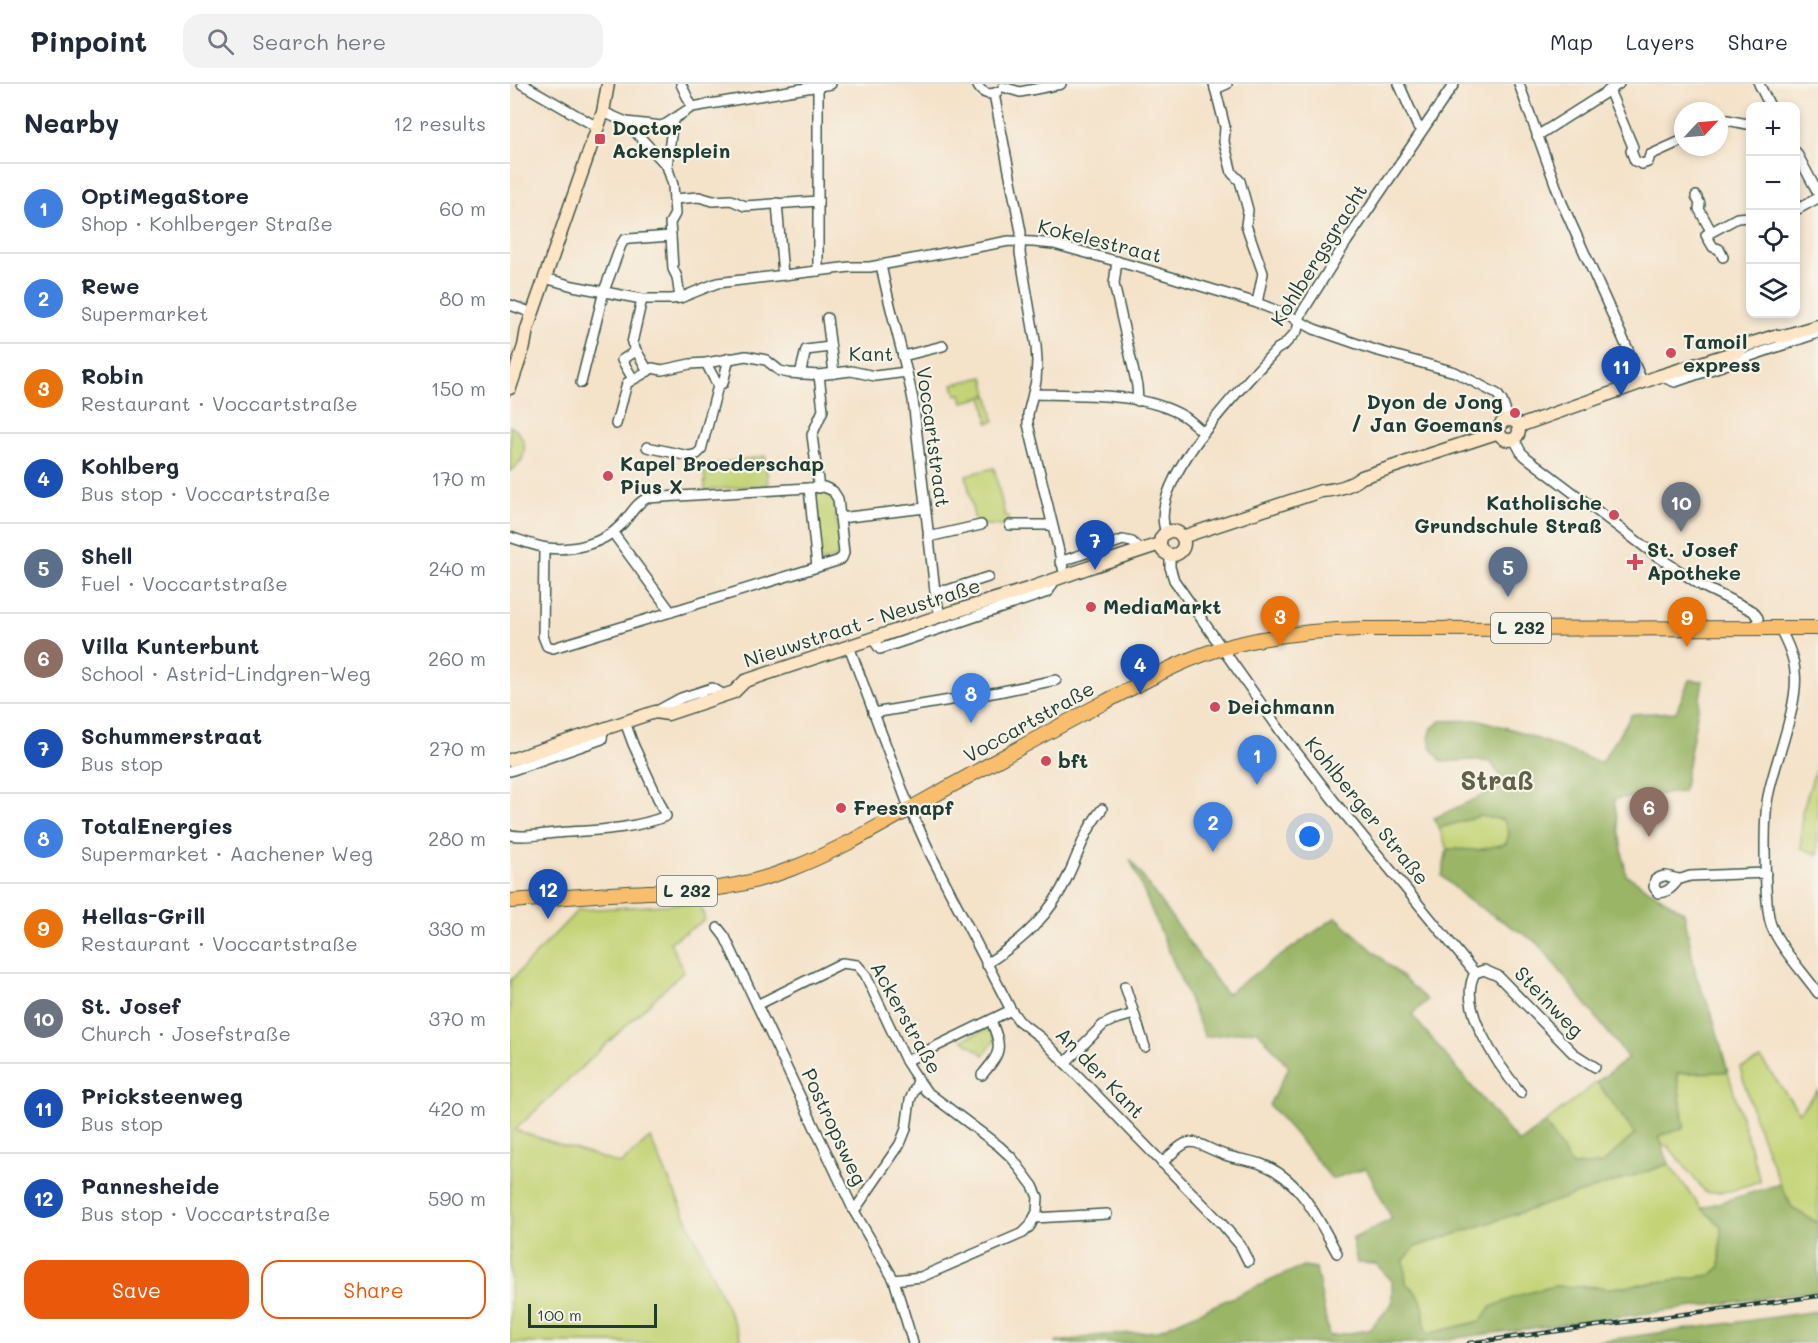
<!DOCTYPE html>
<html lang="en">
<head>
<meta charset="utf-8">
<style>
  :root { --surface:#fff; --page:#f2f2f3; --text:#1f2937; --muted:#747a83; --line:#e0e1e3; --accent:#ea580c }
  body { margin:0; font-family:Mali,sans-serif; background:var(--page); color:var(--text) }
  .controls { position:absolute; right:18px; top:18px; display:grid; overflow:hidden; border-radius:12px; box-shadow:0 3px 9px #0003 }
  .controls button { width:54px; height:54px; display:grid; place-items:center; padding:0; border:0; border-bottom:2px solid var(--line); background:var(--surface); color:var(--text); font:30px sans-serif }
  .compass { position:absolute; left:1164px; top:18px; width:54px; height:54px; border-radius:50%; background:var(--surface); box-shadow:0 3px 9px #0003; rotate:64deg }
  .scale { position:absolute; left:18px; bottom:15px; width:129px; box-sizing:border-box; padding-left:6px; border:3px solid #1f3d34; border-top:0; font-size:16px; line-height:21px; white-space:nowrap; color:#1f3d34; -webkit-text-stroke:4px #f7f3e8; paint-order:stroke }
  .you { position:absolute; left:800px; top:753px; width:21px; height:21px; margin:-15px; border:4px solid #fff; border-radius:50%; background:#1a73e8; box-shadow:0 0 0 9px #1a73e833 }
  .badge { display:grid; place-items:center; width:39px; height:39px; border-radius:50%; background:var(--accent); color:#fff; font-size:20px; font-weight:700 }
  .pin { position:absolute; translate:-50% -50px; filter:drop-shadow(0 2px 3px #0008) }
  .pin::after { content:''; position:absolute; top:32px; width:21px; height:18px; background:inherit; clip-path:polygon(0 0,100% 0,50% 100%) }
  .list { margin:0; padding:0; list-style:none }
  h2 { display:flex; justify-content:space-between; align-items:center; height:78px; margin:0; padding:0 24px; font-size:26px }
  h2 small { font-size:20px; font-weight:400; color:var(--muted) }
  .list li { display:grid; grid-template-columns:39px 1fr auto; gap:18px; align-items:center; box-sizing:border-box; height:90px; padding:0 24px; border-top:2px solid var(--line) }
  .list b { display:block; font-size:22px; white-space:nowrap }
  .list p { margin:0; font-size:20px; white-space:nowrap; color:var(--muted) }
  .list em { font-size:20px; font-style:normal; color:var(--muted) }
  .actions { display:flex; gap:12px; padding:18px 24px }
  .actions a { flex:1; padding:14px 0; border:2px solid var(--accent); border-radius:18px; text-align:center; font-size:21px; color:var(--accent) }
  .actions .main { background:var(--accent); color:#fff }
  .icon { flex:none; width:33px; height:33px; fill:none; stroke:currentColor; stroke-width:2; stroke-linecap:round; stroke-linejoin:round }
  .map { position:relative; flex:none; width:1308px; height:1259px; overflow:hidden }
  header { display:flex; align-items:center; gap:36px; box-sizing:border-box; height:84px; padding:0 30px; background:var(--surface); border-bottom:2px solid var(--line) }
  header strong { font-size:28px }
  nav { display:flex; gap:33px; margin-inline-start:auto; font-size:21px }
  .search { width:420px; height:54px; background:var(--page); display:flex; align-items:center; gap:15px; box-sizing:border-box; padding:0 21px; border-radius:18px; color:var(--muted); font-size:22px }
  main { display:flex }
  aside { flex:1; background:var(--surface) }
  .map>svg:first-child { display:block }
  .green { fill:#c3d375; stroke:#718854; stroke-width:1.5 }
  .forest { fill:#9ab566; stroke:#5c794d; stroke-width:1.5 }
  .lines { fill:none; stroke-linecap:round; stroke-linejoin:round }
  .street-casing { stroke:#3f564a; stroke-width:12 }
  .secondary-casing { stroke:#3f564a; stroke-width:15 }
  .primary-casing { stroke:#3f564a; stroke-width:16 }
  .street { stroke:#fff; stroke-width:9 }
  .secondary { stroke:#fde5c5; stroke-width:12 }
  .primary { stroke:#f9be6d; stroke-width:14 }
  .rail-casing { stroke:#1f3d34; stroke-width:4.5 }
  .rail { stroke:#f7f3e8; stroke-width:2; stroke-dasharray:7; stroke-linecap:butt }
  .poi-dot { fill:#d1495b; stroke:#f7f3e8; stroke-width:2 }
  .labels { text-anchor:middle; stroke-width:4.5; stroke-linejoin:round; paint-order:stroke }
  .shield { fill:#f7f3e8; stroke:#60746a; stroke-width:1.5 }
  .shield-label { font-size:18px; font-weight:bold; fill:#1f3d34 }
  .poi-label { font-size:20px; font-weight:bold; fill:#1f3d34; stroke:#f7f3e8; text-anchor:start }
  .street-label { font-size:20px; fill:#1f3d34; stroke:#f7f3e8 }
  .district-label { font-size:26px; font-weight:bold; fill:#5f6148; stroke:#f7f3e8 }
</style>
</head>
<body>
<header>
<strong>Pinpoint</strong>
<div class="search"><svg class="icon" aria-label="search" viewBox="0 0 24 24"><circle cx="10" cy="10" r="6"/><path d="M15 15l6 6"/></svg>Search here</div>
<nav><a>Map</a><a>Layers</a><a>Share</a></nav>
</header>
<main>
<aside>
<h2>Nearby<small>12 results</small></h2>
<ul class="list">
<li><span class="badge" style="background:#3f7fe0">1</span><div><b>OptiMegaStore</b><p>Shop · Kohlberger Straße</p></div><em>60 m</em></li>
<li><span class="badge" style="background:#3f7fe0">2</span><div><b>Rewe</b><p>Supermarket</p></div><em>80 m</em></li>
<li><span class="badge" style="background:#e8710a">3</span><div><b>Robin</b><p>Restaurant · Voccartstraße</p></div><em>150 m</em></li>
<li><span class="badge" style="background:#1a4fb4">4</span><div><b>Kohlberg</b><p>Bus stop · Voccartstraße</p></div><em>170 m</em></li>
<li><span class="badge" style="background:#5c6f8a">5</span><div><b>Shell</b><p>Fuel · Voccartstraße</p></div><em>240 m</em></li>
<li><span class="badge" style="background:#8d6e63">6</span><div><b>Villa Kunterbunt</b><p>School · Astrid-Lindgren-Weg</p></div><em>260 m</em></li>
<li><span class="badge" style="background:#1a4fb4">7</span><div><b>Schummerstraat</b><p>Bus stop</p></div><em>270 m</em></li>
<li><span class="badge" style="background:#3f7fe0">8</span><div><b>TotalEnergies</b><p>Supermarket · Aachener Weg</p></div><em>280 m</em></li>
<li><span class="badge" style="background:#e8710a">9</span><div><b>Hellas-Grill</b><p>Restaurant · Voccartstraße</p></div><em>330 m</em></li>
<li><span class="badge" style="background:#6b7280">10</span><div><b>St. Josef</b><p>Church · Josefstraße</p></div><em>370 m</em></li>
<li><span class="badge" style="background:#1a4fb4">11</span><div><b>Pricksteenweg</b><p>Bus stop</p></div><em>420 m</em></li>
<li><span class="badge" style="background:#1a4fb4">12</span><div><b>Pannesheide</b><p>Bus stop · Voccartstraße</p></div><em>590 m</em></li>
</ul>
<div class="actions"><a class="main">Save</a><a>Share</a></div>
</aside>
<div class="map">
<svg width="1308" height="1259" viewBox="0 0 1308 1259">
  <rect width="100%" height="100%" fill="#f7f3e8"/>
  <filter id="ink" filterUnits="userSpaceOnUse"><feTurbulence type="fractalNoise" baseFrequency=".0167" numOctaves="2"/><feDisplacementMap in="SourceGraphic" scale="12" xChannelSelector="R" yChannelSelector="G"/><feConvolveMatrix kernelMatrix="1 2 1 2 8 2 1 2 1" color-interpolation-filters="sRGB"/></filter>
  <filter id="wash" filterUnits="userSpaceOnUse"><feTurbulence type="fractalNoise" baseFrequency=".008" numOctaves="4" result="noise"/><feDisplacementMap in="SourceGraphic" scale="24" xChannelSelector="R" yChannelSelector="G"/><feGaussianBlur stdDeviation="1.35" result="paint"/><feColorMatrix in="noise" values="0 0 0 0 0 0 0 0 0 0 0 0 0 0 0 0 0 1.4 0 .05"/><feComposite in="paint" operator="in"/></filter>
  <g filter="url(#wash)">
    <rect width="100%" height="100%" fill="#f4e2c9"/>
    <!-- green -->
    <g class="green">
      <path d="M474,293L478,310L475,311V312H479L484,337L478,339L473,313L453,318L451,310L446,311L443,300Z"/>
      <path d="M0,342C19,353 19,376 0,387Z"/>
      <path d="M255,372L258,401L195,406L194,382Z"/>
      <path d="M484,384L495,432H498V442L472,441L471,436L465,438L456,391Z"/>
      <path d="M314,407L324,412L330,466L328,473L309,479L301,408Z"/>
      <path d="M1308,678V771L1291,764L1292,728Z"/>
      <path d="M970,732L995,736L999,750L996,760L968,766L937,765L929,744Z"/>
      <path d="M190,819L195,836L160,858L174,887L5,1046L110,1080L140,1054L233,1259H0V897L68,826Z"/>
      <path d="M478,945L481,946L485,956L474,971L453,956L456,954Z"/>
      <path d="M1251,975L1289,1028L1308,1006V1139L1283,1125L1270,1100L1246,1038L1230,984Z"/>
      <path d="M1218,988L1250,1097L1220,1107L1196,1109L1158,1062L1152,1061L1149,1052L1174,1043L1167,989Z"/>
      <path d="M1087,998L1125,1050L1092,1080L1062,1082L1035,1039Z"/>
      <path d="M1159,1080L1191,1124L1211,1142L1210,1183L1202,1191L1101,1204L1073,1202L981,1223L971,1237L917,1250C912,1240 916,1229 912,1219C910,1211 902,1204 896,1199L894,1176L905,1163Z"/>
    </g>
    <!-- forest -->
    <g class="forest">
      <path d="M1179,596L1193,597L1173,708L1104,715L1116,791L1174,828L1186,892L1202,930L1218,988L1167,989L1174,1044L1149,1052L1159,1080L905,1163L894,1176L896,1199C902,1204 910,1211 912,1219C916,1229 912,1240 917,1250L971,1237L981,1223L1010,1211L1044,1202L1101,1204L1202,1191L1210,1183L1211,1142L1191,1124L1270,1100L1283,1125L1308,1139V1207L908,1259H545L584,1252L647,1247L793,1182L806,1184L819,1252L859,1246L882,1220V1197L866,1180L847,1179L842,1155L882,1135L856,1084L822,1095L785,1050L759,1021L779,983L747,946L695,953L620,775L716,910L826,833L917,916L902,931L1009,1059L1035,1039L1062,1082L1092,1080L1125,1050L1087,998L1118,974L1028,859L958,816L932,792L937,765L968,766L996,760L999,750L994,736L970,732L929,744L924,734L995,701L981,678L963,676L932,678L922,665L919,654L922,644L931,637L970,636L1004,646L1091,679L1122,630L1166,628Z"/>
      <path d="M1308,1227V1259H1075Z"/>
    </g>
  </g>
  <g filter="url(#ink)">
    <g class="lines">
      <!-- street casing -->
      <g class="street-casing">
        <g id="street">
          <path d="M12,0L87,43"/>
          <path d="M171,0L182,23"/>
          <path d="M467,0C471,9 478,12 487,8"/>
          <path d="M704,0L715,43L714,58L722,89L730,97L738,126L736,141L753,189L747,219"/>
          <path d="M889,0L907,41L912,45"/>
          <path d="M1009,0L1052,119L1133,299"/>
          <path d="M1249,0L1260,22"/>
          <path d="M493,3L510,8L551,0"/>
          <path d="M705,5L717,0"/>
          <path d="M1099,6L1123,63L1121,67L1125,77L1132,80L1138,78L1140,71L1173,56"/>
          <path d="M484,10L511,148L510,169L526,262L527,277L526,297L518,330V340L555,492"/>
          <path d="M93,28L116,38L151,42L156,40L182,23L321,0"/>
          <path d="M1209,36L1212,35L1237,40L1240,38"/>
          <path d="M116,38L157,82L163,101L165,130L160,139L161,152L163,185L167,193L170,214"/>
          <path d="M1027,52L1109,0"/>
          <path d="M1286,68L1308,109"/>
          <path d="M157,82L163,36"/>
          <path d="M1186,112L1190,120L1189,125L1201,147"/>
          <path d="M164,115L189,113L203,117L221,116L235,122L308,117"/>
          <path d="M267,119L273,191"/>
          <path d="M1286,126L1308,114"/>
          <path d="M1213,173L1209,165L1203,163L1196,151L1227,134L1240,133"/>
          <path d="M607,177L604,200L627,302L628,317"/>
          <path d="M371,181C380,227 394,271 403,316L425,507L430,532"/>
          <path d="M308,187V2"/>
          <path d="M35,194L63,202L132,215H161L170,214L207,199L340,183H360L499,157L523,158L544,160L638,186L747,219L778,231L804,245L865,266L945,288L987,310L992,317L999,336"/>
          <path d="M0,221L23,229"/>
          <path d="M317,234L324,289"/>
          <path d="M393,272L433,262"/>
          <path d="M138,287L142,284L152,286L180,280L196,279L236,272L256,276L270,287L279,289L309,291L341,287L365,292L397,288"/>
          <path d="M290,290L296,266L320,263"/>
          <path d="M1150,292L1165,298L1305,250L1308,247"/>
          <path d="M123,295L112,276L126,267"/>
          <path d="M71,299L94,207L111,161L114,156L119,155L161,152"/>
          <path d="M208,302L213,299L219,274"/>
          <path d="M523,310C569,311 635,308 675,333C681,337 687,343 693,348"/>
          <path d="M106,340L117,299L138,287L122,259L132,215"/>
          <path d="M1004,355L1011,368L1016,373L1144,470L1192,502L1243,527L1248,534V544"/>
          <path d="M137,363L179,372L187,370L191,366L208,302L196,279"/>
          <path d="M299,404L307,483"/>
          <path d="M309,404L302,351L313,326L309,291"/>
          <path d="M330,434L415,424"/>
          <path d="M500,441H541"/>
          <path d="M656,448C635,399 736,299 767,265L774,261L787,247L791,230L837,157L944,0"/>
          <path d="M103,449L161,528"/>
          <path d="M0,453C12,457 24,462 37,464C63,467 93,460 111,441C120,432 126,419 137,414L314,403L323,407L328,415L334,469L332,474L327,477L43,564L37,562L33,552L34,464"/>
          <path d="M418,453L471,441"/>
          <path d="M660,470V483L664,496L774,652L828,722L965,889"/>
          <path d="M550,478L613,456L622,458L632,467"/>
          <path d="M425,507L438,506L478,493"/>
          <path d="M1270,545C1277,558 1284,573 1285,588C1289,620 1266,675 1259,708C1253,730 1254,820 1261,841C1270,864 1293,888 1308,909"/>
          <path d="M362,554L370,565L538,508L545,496"/>
          <path d="M339,562L397,718L421,771L501,926L509,937L530,953L712,1140L730,1161L738,1177"/>
          <path d="M145,628L171,614L202,604L214,611"/>
          <path d="M363,629L488,608L546,596"/>
          <path d="M0,687L92,655L93,645"/>
          <path d="M0,751C15,754 31,750 46,749C83,746 122,746 156,732L123,660L115,638"/>
          <path d="M1169,795C1163,802 1158,809 1148,809L1144,803L1145,796C1157,788 1158,794 1169,795C1173,795 1176,793 1180,792L1256,789"/>
          <path d="M208,844L215,853L344,1127L384,1196L403,1259"/>
          <path d="M476,880C512,857 541,831 558,792C569,769 575,746 592,725"/>
          <path d="M965,889L974,886L988,892L1063,969L1085,983"/>
          <path d="M965,889C946,923 989,982 1011,1009"/>
          <path d="M615,902L635,963"/>
          <path d="M247,921L332,879L347,881L355,890L396,977L403,988L416,1007L489,1062L502,1074L523,1102L528,1113L527,1128L520,1142L513,1149L411,1193L384,1196"/>
          <path d="M396,977L501,926"/>
          <path d="M555,979L593,941L603,936L624,930"/>
          <path d="M472,991C492,967 492,965 481,936"/>
          <path d="M652,1079C684,1048 678,1057 715,1071C727,1075 739,1076 751,1080C790,1094 808,1135 827,1169"/>
          <path d="M344,1127L390,1060L396,1045L400,1016L408,997"/>
          <path d="M524,1134L597,1130"/>
        </g>
      </g>
      <!-- secondary casing -->
      <g class="secondary-casing">
        <g id="secondary">
          <path d="M0,304L14,262L17,245L93,28L98,0"/>
          <circle cx="999" cy="346" r="10"/>
          <path d="M1009,342L1150,292L1229,267L1234,262L1265,252H1274L1308,242"/>
          <circle cx="662" cy="459" r="12"/>
          <path d="M672,453L811,407C826,406 841,402 852,393L989,348"/>
          <path d="M0,676L145,628L158,630L224,608L235,597L430,532L518,505L583,482L650,460"/>
        </g>
      </g>
      <!-- primary casing -->
      <g class="primary-casing">
        <path id="primary" d="M0,817C46,814 92,810 138,808C164,807 190,807 215,803C261,796 303,777 344,756C427,710 509,663 593,619C632,599 670,576 713,564C759,551 805,546 853,545L1308,544"/>
      </g>
      <!-- street -->
      <use href="#street" class="street"/>
      <!-- secondary -->
      <use href="#secondary" class="secondary"/>
      <!-- primary -->
      <use href="#primary" class="primary"/>
      <!-- rail casing -->
      <g class="rail-casing">
        <path id="rail" d="M959,1259L1308,1212"/>
      </g>
      <!-- rail -->
      <use href="#rail" class="rail"/>
    </g>
  </g>
  <!-- markers -->
  <g class="poi-dot">
    <rect x="84" y="49" width="12" height="12" rx="3"/>
    <circle cx="1161" cy="269" r="6"/>
    <circle cx="1005" cy="329" r="6"/>
    <circle cx="98" cy="392" r="6"/>
    <circle cx="1104" cy="431" r="6"/>
    <path d="M1122 469h6v6h6v6h-6v6h-6v-6h-6v-6h6z"/>
    <circle cx="581" cy="523" r="6"/>
    <circle cx="705" cy="623" r="6"/>
    <circle cx="536" cy="677" r="6"/>
    <circle cx="331" cy="724" r="6"/>
  </g>
  <g class="labels">
    <!-- shield labels -->
    <g class="shield">
      <rect x="981" y="529" width="60" height="30" rx="4.5"/>
      <rect x="147" y="792" width="60" height="30" rx="4.5"/>
    </g>
    <g class="shield-label">
      <text x="1011" y="550">L 232</text>
      <text x="177" y="813">L 232</text>
    </g>
    <!-- poi labels -->
    <g class="poi-label">
      <text x="102" y="51">Doctor<tspan x="102" dy="23">Ackensplein</tspan></text>
      <text x="1173" y="265">Tamoil<tspan x="1173" dy="23">express</tspan></text>
      <text x="993" y="325" text-anchor="end">Dyon de Jong<tspan x="993" dy="23">/ Jan Goemans</tspan></text>
      <text x="110" y="387">Kapel Broederschap<tspan x="110" dy="23">Pius X</tspan></text>
      <text x="1092" y="426" text-anchor="end">Katholische<tspan x="1092" dy="23">Grundschule Straß</tspan></text>
      <text x="1137" y="473">St. Josef<tspan x="1137" dy="23">Apotheke</tspan></text>
      <text x="593" y="530">MediaMarkt</text>
      <text x="717" y="630">Deichmann</text>
      <text x="548" y="684">bft</text>
      <text x="343" y="731">Fressnapf</text>
    </g>
    <!-- street labels -->
    <g class="street-label">
      <text transform="translate(590 157) rotate(14)" y="7">Kokelestraat</text>
      <text transform="translate(809 171) rotate(-58)" y="7">Kohlbergsgracht</text>
      <text x="361" y="277">Kant</text>
      <text transform="translate(423 353) rotate(82)" y="7">Voccartstraat</text>
      <text transform="translate(352 539) rotate(-18)" y="7">Nieuwstraat - Neustraße</text>
      <text transform="translate(519 638) rotate(-29)" y="7">Voccartstraße</text>
      <text transform="translate(857 727) rotate(51)" y="7">Kohlberger Straße</text>
      <text transform="translate(1039 918) rotate(46)" y="7">Steinweg</text>
      <text transform="translate(396 934) rotate(61)" y="7">Ackerstraße</text>
      <text transform="translate(590 989) rotate(46)" y="7">An der Kant</text>
      <text transform="translate(324 1043) rotate(65)" y="7">Postropsweg</text>
    </g>
    <!-- district labels -->
    <g class="district-label">
      <text x="987" y="706">Straß</text>
    </g>
  </g>
</svg>
<div class="controls">
<button>+</button>
<button>−</button>
<button><svg class="icon" aria-label="locate" viewBox="0 0 24 24"><circle cx="12" cy="12" r="6"/><path d="M12 2v4M12 18v4M2 12h4M18 12h4"/></svg></button>
<button><svg class="icon" aria-label="layers" viewBox="0 0 24 24"><path d="M12 4l9 5-9 5-9-5zM3 14l9 5 9-5"/></svg></button>
</div>
<svg class="compass" viewBox="-18 -18 36 36"><path d="M0-13l5 13h-10z" fill="#e53935"/><path d="M0 13l5-13h-10z" fill="#747a83"/></svg>
<div class="scale">100 m</div>
<div class="you"></div>
<div class="pin badge" style="left:747px;top:701px;background:#3f7fe0">1</div>
<div class="pin badge" style="left:703px;top:768px;background:#3f7fe0">2</div>
<div class="pin badge" style="left:770px;top:562px;background:#e8710a">3</div>
<div class="pin badge" style="left:630px;top:610px;background:#1a4fb4">4</div>
<div class="pin badge" style="left:998px;top:513px;background:#5c6f8a">5</div>
<div class="pin badge" style="left:1139px;top:753px;background:#8d6e63">6</div>
<div class="pin badge" style="left:585px;top:486px;background:#1a4fb4">7</div>
<div class="pin badge" style="left:461px;top:639px;background:#3f7fe0">8</div>
<div class="pin badge" style="left:1177px;top:563px;background:#e8710a">9</div>
<div class="pin badge" style="left:1171px;top:448px;background:#6b7280">10</div>
<div class="pin badge" style="left:1111px;top:312px;background:#1a4fb4">11</div>
<div class="pin badge" style="left:38px;top:835px;background:#1a4fb4">12</div>
</div>
</main>
</body>
</html>
